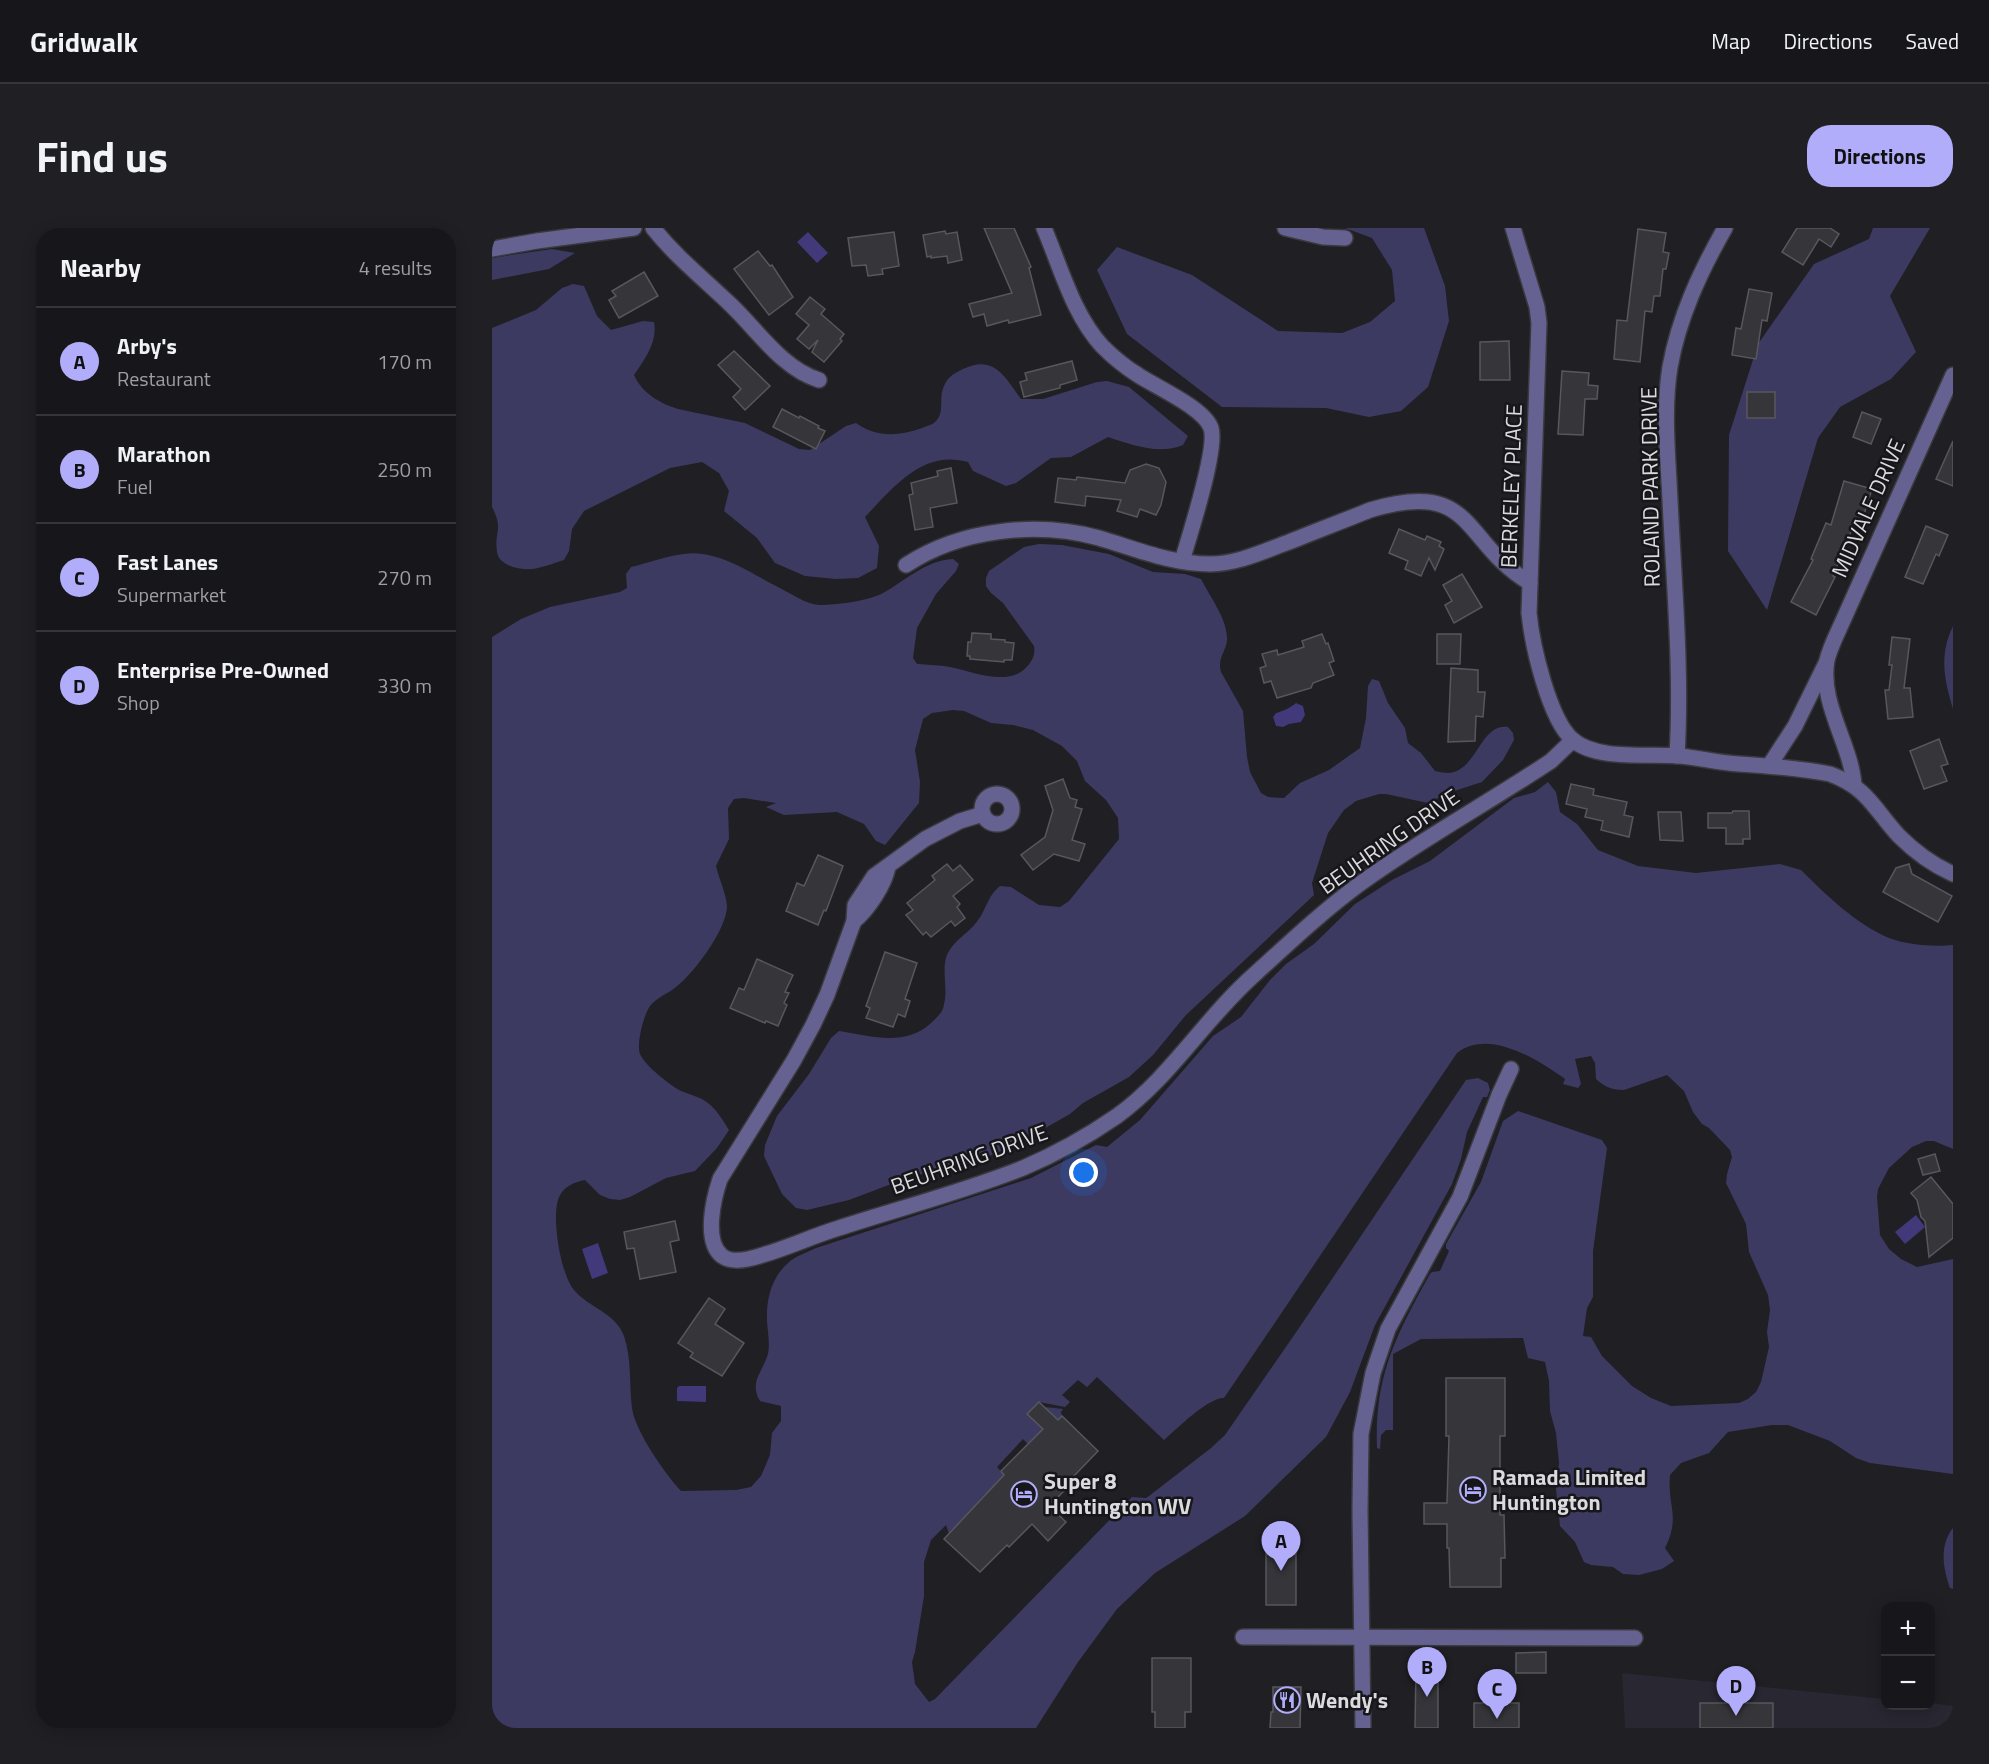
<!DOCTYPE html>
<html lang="en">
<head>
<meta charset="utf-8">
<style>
  :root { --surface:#17171b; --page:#202024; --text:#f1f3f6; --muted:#9e9fa3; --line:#36363a; --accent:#b1adfa }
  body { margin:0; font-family:"Titillium Web",sans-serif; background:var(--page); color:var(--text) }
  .controls { position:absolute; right:18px; bottom:18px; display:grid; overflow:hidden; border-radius:12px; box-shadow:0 3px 15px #0003 }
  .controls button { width:54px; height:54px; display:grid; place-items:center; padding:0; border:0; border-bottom:2px solid var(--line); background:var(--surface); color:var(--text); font:30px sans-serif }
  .you { position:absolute; left:592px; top:945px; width:21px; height:21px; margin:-15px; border:4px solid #fff; border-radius:50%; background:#1a73e8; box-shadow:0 0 0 9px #1a73e833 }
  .badge { display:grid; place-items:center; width:39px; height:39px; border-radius:50%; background:var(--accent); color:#111; font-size:20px; font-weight:700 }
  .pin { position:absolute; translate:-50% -50px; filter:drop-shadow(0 2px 3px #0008) }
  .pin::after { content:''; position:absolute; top:32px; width:21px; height:18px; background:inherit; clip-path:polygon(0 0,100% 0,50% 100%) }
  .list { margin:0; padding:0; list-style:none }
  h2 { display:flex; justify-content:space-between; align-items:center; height:78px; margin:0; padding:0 24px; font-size:26px }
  h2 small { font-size:20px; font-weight:400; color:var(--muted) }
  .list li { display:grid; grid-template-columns:39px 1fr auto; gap:18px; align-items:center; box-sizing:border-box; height:108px; padding:0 24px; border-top:2px solid var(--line) }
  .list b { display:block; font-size:22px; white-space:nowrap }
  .list p { margin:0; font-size:20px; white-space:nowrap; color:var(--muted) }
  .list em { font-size:20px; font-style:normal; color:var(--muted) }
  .map { position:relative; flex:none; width:1461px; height:1500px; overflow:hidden; border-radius:24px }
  header { display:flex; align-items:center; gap:36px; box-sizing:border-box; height:84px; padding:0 30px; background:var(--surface); border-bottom:2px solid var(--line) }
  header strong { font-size:28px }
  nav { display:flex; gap:33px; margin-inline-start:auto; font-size:21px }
  .intro { display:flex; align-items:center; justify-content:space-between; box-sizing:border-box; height:144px; padding:0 36px }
  h1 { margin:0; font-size:42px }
  .button { padding:15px 27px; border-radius:24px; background:var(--accent); color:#111; font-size:21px; font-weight:700 }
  main { display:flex; gap:36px; padding:0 36px }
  aside { flex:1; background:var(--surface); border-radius:24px; box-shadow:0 3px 15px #0003 }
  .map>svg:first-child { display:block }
  .built { fill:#282732 }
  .green { fill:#3d3a62 }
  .water { fill:#41397a }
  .building { fill:#35353a; stroke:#57575d; stroke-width:1.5 }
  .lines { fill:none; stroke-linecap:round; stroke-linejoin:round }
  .minor-casing { stroke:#39393e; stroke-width:18 }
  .minor { stroke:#656292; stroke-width:15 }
  .labels { text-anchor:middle; stroke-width:5; stroke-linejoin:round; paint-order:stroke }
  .street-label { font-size:22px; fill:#dbdbde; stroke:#16161b }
  .poi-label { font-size:22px; font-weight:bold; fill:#dbdbde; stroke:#16161b; text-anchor:start }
</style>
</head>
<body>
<header>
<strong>Gridwalk</strong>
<nav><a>Map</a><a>Directions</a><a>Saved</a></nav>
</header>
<div class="intro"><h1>Find us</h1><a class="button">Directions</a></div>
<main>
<aside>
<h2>Nearby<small>4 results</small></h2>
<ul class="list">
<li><span class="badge">A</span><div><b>Arby's</b><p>Restaurant</p></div><em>170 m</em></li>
<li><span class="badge">B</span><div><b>Marathon</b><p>Fuel</p></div><em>250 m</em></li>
<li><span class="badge">C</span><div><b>Fast Lanes</b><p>Supermarket</p></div><em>270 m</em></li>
<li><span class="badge">D</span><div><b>Enterprise Pre-Owned</b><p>Shop</p></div><em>330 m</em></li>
</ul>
</aside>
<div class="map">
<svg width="1461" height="1500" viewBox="0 0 1461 1500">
  <rect width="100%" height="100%" fill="#1f1f24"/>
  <!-- built -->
  <path class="built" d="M1130,1445L1393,1471L1394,1478H1438L1439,1475L1461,1478V1500H1133Z"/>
  <!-- green -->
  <g class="green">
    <path d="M853,0H932L953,58L957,93L936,159L909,183L877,189L834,180L730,179L635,106L605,42L625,19L700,47L786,103L850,105L878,94L903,73L900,42L880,10Z"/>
    <path d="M1381,0H1438L1398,68L1424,124L1399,151L1348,179L1326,210L1275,382L1236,323L1237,207L1266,116L1322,36L1377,11Z"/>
    <path d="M60,21L83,25L57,41L0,52V30Z"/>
    <path d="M81,56L92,58L105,88L119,102L151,93L162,94C166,113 153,131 142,147C150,165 167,175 186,181L253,195L307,221L318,222L354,198L364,195C384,210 408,208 430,200C434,198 440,197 443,194C452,186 448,174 450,164C453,151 460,146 471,141C502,126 513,149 529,171H551L605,154L615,153L637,159L696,208L691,217C667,227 640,217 616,209L579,229L559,230L524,255L514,258L481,243L476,234C430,221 401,260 373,289L387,318L385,340L366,350L344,351L313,348L283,335L265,310L232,283L237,263L227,245L210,234L178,240L92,283L80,301L77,323L72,332C62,335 50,340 40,341C28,342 7,338 5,324C2,303 12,302 0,279V100L44,82L70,60Z"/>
    <path d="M547,316L570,317L617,326L661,344L693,346L709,351C718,369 736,392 735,412C734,424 725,430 729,444L751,483L755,529L758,544L769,565L776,569L792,570L808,555L837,542L868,520L874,490L876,458L880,451L887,453L896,475L913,500L916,515L929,525L943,543C947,544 953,545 957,545C986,542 988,495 1016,499L1021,505L1022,512L1011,532L990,554L956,565L936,575L894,566H887L864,573L852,582L836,605L820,655L822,667L694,787L661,827L637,849L591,875L578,886L523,917L495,929L415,950L357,972L315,982L304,980L290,966L272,928L273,917L285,888L317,846L339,810L347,803C379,808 413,819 439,795C445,789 451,785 452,776C456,761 450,745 454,730C459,714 473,708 483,696C494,684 495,668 508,658L519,659L547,677L568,679L577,673L627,611L626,590L614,572L593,553L585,533L570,518L541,502L521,497L499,495L472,483L461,482L440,485L431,491L423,522L428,554L427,575L393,617L384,613L372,596L345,584L292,587L274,579L284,575L252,570L242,571L236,580L237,611L224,638C227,651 234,665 235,678C235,701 202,745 184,759C177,765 164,770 158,778C152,786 144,816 148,826C153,838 178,857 189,863C196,866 204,868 210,871C223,878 230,891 237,902L225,920L203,943L174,950L138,969L128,972L118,971L108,967L93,952C83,954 72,958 67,969C59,988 68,1045 82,1062C97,1080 123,1084 132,1108C140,1132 137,1156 140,1180C143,1203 173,1246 189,1263L244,1262L259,1259L269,1248L278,1227L280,1205L289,1193V1178L268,1173C257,1154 270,1145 276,1126C278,1117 276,1104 275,1094C274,1072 279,1050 296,1035C303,1028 316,1024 324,1020L539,950L604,917L615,919L648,892L721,808L749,789L778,752L794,736L822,716L863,676L900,652L938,633L1022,570L1043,564L1056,554L1064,564L1068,584L1085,596L1106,622L1146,638L1204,645L1288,636L1309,642C1334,667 1364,696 1397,710C1415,717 1442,719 1461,717V921L1442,913H1434L1420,919L1397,940L1386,961L1385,969L1388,1007L1397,1021L1409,1031L1425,1039L1461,1031V1246L1378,1235L1364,1230L1338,1213L1296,1197H1280L1236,1204L1217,1225L1189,1235L1178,1247C1175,1278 1189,1288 1173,1320L1182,1333L1170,1341L1147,1347L1131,1346L1121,1339L1099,1337L1092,1334L1083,1314L1068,1298L1064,1261L1067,1235L1064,1205L1058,1183L1057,1153L1053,1134L1036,1130L1031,1110L929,1111L901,1126V1202H894L889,1207L888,1221L885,1220C882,1149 904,1107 938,1046L940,1044L948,1043L957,1023L954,1020V1016L989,954L1011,893L1026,883L1110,912L1115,920L1101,1023V1069L1095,1080L1091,1108L1099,1109L1110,1128L1140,1158L1159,1170L1179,1178L1247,1175L1256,1171L1264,1164L1269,1154L1277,1119L1275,1104L1278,1082L1276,1067L1257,1024L1254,996L1234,955L1235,946L1240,929L1238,922L1217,900L1210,896L1201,884L1192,863L1175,847L1132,862C1121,862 1112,859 1104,851L1103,835L1099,828L1083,831L1089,856L1086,860L1071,856L1073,851C1045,831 996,800 965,825L732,1170C715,1170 685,1201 672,1212L605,1149L595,1159L586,1152L570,1167L578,1174L573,1179L547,1174L535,1186L556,1183L553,1179L571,1181L569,1184L570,1188L543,1215L536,1216L531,1211L505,1239L512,1247L457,1306L454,1297L439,1312L432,1334V1368L423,1424L420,1434L423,1456L437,1474L443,1471L640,1269L654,1270L657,1268L719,1220L733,1207L807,1100L974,852L986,850L996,855L998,862L995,869H991L975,904L969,931L960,956L883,1097L858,1164L834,1209L753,1288L663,1345L625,1381L586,1434L544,1500H0V409L29,391L58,379L128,364L135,360L134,346L139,339C156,335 174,328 192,326C225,321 258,345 286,359C298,365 315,377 328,377C344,377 377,373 391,365C413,353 434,332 461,331L467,336L464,343L444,366L425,400L421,430L425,436C436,437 447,437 458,439C483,444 520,461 538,435C542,429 543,425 542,418L511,375L499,365L494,358V350L497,343L532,319Z"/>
    <path d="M1461,398V481C1452,451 1447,427 1461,398Z"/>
    <path d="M1461,1300V1361L1458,1360C1451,1341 1447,1317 1461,1300Z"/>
  </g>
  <!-- water -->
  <g class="water">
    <path d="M316,4L336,25L325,35L305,14Z"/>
    <path d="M804,475L811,478L813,487L809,494L797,496L791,499L784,498L781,489L784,485C789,484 800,479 804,475Z"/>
    <path d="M1424,987L1433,999L1413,1016L1403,1004Z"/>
    <path d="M106,1015L116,1045L100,1051L90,1021Z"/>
    <path d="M187,1158H214V1174L185,1173V1160Z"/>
  </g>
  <!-- building -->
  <g class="building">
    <path d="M492,0H522L539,39L537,40L549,87L517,95L516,92L495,98L492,86L481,89L477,76L520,65Z"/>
    <path d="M1305,0H1338L1347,6L1339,19L1327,11L1311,37L1290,24Z"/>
    <path d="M1146,1L1174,5L1171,24L1177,25L1174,41H1171L1168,68H1162L1160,84L1153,83L1148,134L1122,131L1125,92L1135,93Z"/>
    <path d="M453,3L454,6L465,4L470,32L456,35L455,28L439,30V28L435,29L431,7Z"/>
    <path d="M402,4L407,38L390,41L391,46L376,48L374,37L360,38L356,10Z"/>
    <path d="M266,23L278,38L280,37L301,69L277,87L242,41Z"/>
    <path d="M152,44L166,68L127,90L117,72L124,68L120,63Z"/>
    <path d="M1257,61L1280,65L1275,93L1270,92L1264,131L1240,127L1244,100L1249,101Z"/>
    <path d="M318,69L333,81L329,86L352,106L348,111L350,113L332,134L320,124L326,112L317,121L305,111L317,97L304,86Z"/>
    <path d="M1017,113L1018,152H988V114Z"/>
    <path d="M242,123L278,158L253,182L241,169L249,161L226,137Z"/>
    <path d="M580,133L585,152L568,157V160L532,169L528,154L535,152L533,145Z"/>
    <path d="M1070,143L1097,145L1096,157L1106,158L1105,171H1093L1091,207L1066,206Z"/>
    <rect x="1255" y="164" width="28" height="26"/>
    <path d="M290,181L307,190L308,188L327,198L326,200L333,203L324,221L281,199Z"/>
    <path d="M1370,184L1389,191L1379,216L1361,209Z"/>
    <path d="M1461,213V258L1444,251Z"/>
    <path d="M654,236L667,240L674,254L669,277L664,287L648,281L645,289L625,283L629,272L594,268L593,278L563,274L566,250L584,252L585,249L633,255L638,242Z"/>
    <path d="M459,240L465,275L438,280L441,299L423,302L417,267L421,266L419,255L446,248L445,243Z"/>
    <path d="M1352,253L1380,261L1369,296L1363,294L1341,348L1343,349L1324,387L1299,374L1321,332L1319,331L1334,295L1339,297Z"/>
    <path d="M1434,298L1456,307L1447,328L1444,326L1431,356L1413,349Z"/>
    <path d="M907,301L933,312L935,308L949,314L947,318L952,321L943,342L937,330L929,348L913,341L916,333L897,325Z"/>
    <path d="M970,346L990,379L962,395L953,377L960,373L951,357Z"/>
    <path d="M480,405L499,406V411L513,412V414L522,415L520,432H512V434L478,431V428H475L476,414H479Z"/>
    <path d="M830,406L834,416L836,415L842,433L837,435L842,447L821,455L819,460L785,470L779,453L772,455L768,440L774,438L770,426L785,422L786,427L812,419L810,413Z"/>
    <path d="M945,406H969L968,436H945Z"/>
    <path d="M1400,409L1418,411L1412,460H1418L1421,489L1396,491L1393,462H1397L1400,437H1397Z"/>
    <path d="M959,440L986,442V464H993L991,489L984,488L983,513L956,514Z"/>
    <path d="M1447,511L1456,536L1449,538L1455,553L1432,561L1418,523Z"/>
    <path d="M571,551L578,570L585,572L583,579L590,581L580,612L593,616L587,633L562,626L541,642L529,627L553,609L561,582L553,558Z"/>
    <path d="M1079,556L1102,561L1101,567L1135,574L1132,587L1141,589L1137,609L1109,602L1111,593L1093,589L1095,581L1074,576Z"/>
    <path d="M1241,583H1257L1258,611H1251V616H1234V600H1216V585H1240Z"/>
    <path d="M1166,584H1189L1191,613L1168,612Z"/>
    <path d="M326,627L351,638L334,683L332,682L326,697L294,683L305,655L312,658Z"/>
    <path d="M455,636L461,643L468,637L481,652L461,668L468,676L465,679L473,690L463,698L459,693L439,709L434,704L431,707L414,687L421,682L415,675L443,652L440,648Z"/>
    <path d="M1417,636L1420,646L1460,668L1446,694L1391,664L1404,640Z"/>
    <path d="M393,724L425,735L413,771L418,773L413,789L406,786L401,799L374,790L378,780L374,778Z"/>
    <path d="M265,731L301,747L293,764L297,765L292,775L295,777L286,798L274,793L273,795L238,780L247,760L252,762Z"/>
    <path d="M1443,926L1448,943L1431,947L1426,931Z"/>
    <path d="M1439,949L1461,976V1010L1437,1029L1433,993L1429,989L1425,972L1419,965Z"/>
    <path d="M183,993L187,1012L178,1014L184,1044L148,1051L142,1020L135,1021L132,1004Z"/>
    <path d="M217,1070L233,1081L223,1096L252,1115L230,1148L198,1129L201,1125L186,1115Z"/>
    <path d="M954,1150H1013V1208H1008V1287H1012L1013,1330H1009V1359H958L957,1320H955V1296H932V1275H955L957,1208H954Z"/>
    <path d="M547,1174L566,1192L570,1188L606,1223L579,1251L581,1254L557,1278L574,1294L556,1313L540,1296L517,1319L515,1317L488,1344L452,1311L512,1247L509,1243L551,1201L535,1186Z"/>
    <path d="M804,1308V1377H774V1309Z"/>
    <path d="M1054,1424V1445H1024V1425Z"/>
    <path d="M660,1430H699V1484H693V1500H663V1484H660Z"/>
    <path d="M924,1438H946V1500H923Z"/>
    <path d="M781,1459H809L808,1500H778L779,1484H781Z"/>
    <rect x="982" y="1475" width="45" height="25"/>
    <rect x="1208" y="1475" width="73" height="25"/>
  </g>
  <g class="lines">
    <!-- minor casing -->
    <g class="minor-casing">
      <g id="minor">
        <path d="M161,0C184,29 213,52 240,78C266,103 291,141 327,152"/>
        <path d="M552,0C569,40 581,86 610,118C621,129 633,139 646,147C664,159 712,180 719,200C726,220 697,309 690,333"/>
        <path d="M793,0L831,9L853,10"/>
        <path d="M1021,0L1045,79L1047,95L1037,385C1040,416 1057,492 1081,512C1105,533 1158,525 1188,528C1208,530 1227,535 1247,536C1278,538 1308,540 1338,546C1376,560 1382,581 1407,608C1423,624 1441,637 1461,646"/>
        <path d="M0,21L45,13L142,0"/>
        <path d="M414,337C469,301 544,293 607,310C644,321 679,336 718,336C745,336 772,323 797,314C824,303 851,293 878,282C984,250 969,314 1038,355"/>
        <path d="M1185,528C1190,443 1182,357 1178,272C1176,229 1171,182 1178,139C1187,89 1208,44 1233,0"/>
        <path d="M1277,538L1303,498L1334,435"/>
        <path d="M1362,558C1360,517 1327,476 1335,432C1338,420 1344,408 1349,397L1461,147"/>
        <circle cx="505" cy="581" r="15"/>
        <path d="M491,586L468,593L433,611L382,648L363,677L362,693L335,767L321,797L302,832L228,951C222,969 211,1013 230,1028C237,1033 247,1033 256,1031C287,1024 317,1009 347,1000C408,980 471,964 531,940C564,926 596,908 625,888C679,849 713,790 763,746C797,715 832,682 869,655C930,611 996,575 1059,533L1081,512"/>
        <path d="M362,693C376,682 393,656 396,639"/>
        <path d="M751,1409L1143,1410"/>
        <path d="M871,1500L868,1283L869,1206L881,1145L896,1101L968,969L1007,867L1019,841"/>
      </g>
    </g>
    <!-- minor -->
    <use href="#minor" class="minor"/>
  </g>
  <!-- icons -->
  <defs>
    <g id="hotel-ring" transform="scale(1.35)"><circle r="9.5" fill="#16161b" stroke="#b1adfa" stroke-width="1.5"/><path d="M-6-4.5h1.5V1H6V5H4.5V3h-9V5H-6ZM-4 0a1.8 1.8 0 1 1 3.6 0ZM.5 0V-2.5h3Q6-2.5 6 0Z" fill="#b1adfa"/></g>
    <g id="restaurant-ring" transform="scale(1.35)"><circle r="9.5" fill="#16161b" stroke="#b1adfa" stroke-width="1.5"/><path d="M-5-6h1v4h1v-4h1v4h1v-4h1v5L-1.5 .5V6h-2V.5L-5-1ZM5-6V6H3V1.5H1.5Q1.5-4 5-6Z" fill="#b1adfa"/></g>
  </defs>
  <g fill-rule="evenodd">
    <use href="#hotel-ring" x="981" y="1262"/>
    <use href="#hotel-ring" x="532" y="1266"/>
    <use href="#restaurant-ring" x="795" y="1472"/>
  </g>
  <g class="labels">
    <!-- street labels -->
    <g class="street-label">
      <text transform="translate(1019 258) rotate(-88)" y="8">BERKELEY PLACE</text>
      <text transform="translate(1158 259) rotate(-91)" y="8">ROLAND PARK DRIVE</text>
      <text transform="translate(1376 280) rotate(-66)" y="8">MIDVALE DRIVE</text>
      <text transform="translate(897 613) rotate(-35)" y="8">BEUHRING DRIVE</text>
      <text transform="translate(477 931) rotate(-20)" y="8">BEUHRING DRIVE</text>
    </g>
    <!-- poi labels -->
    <g class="poi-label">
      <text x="1000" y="1257">Ramada Limited<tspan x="1000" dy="25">Huntington</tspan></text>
      <text x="552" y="1261">Super 8<tspan x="552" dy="25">Huntington WV</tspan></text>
      <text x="814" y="1480">Wendy's</text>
    </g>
  </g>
</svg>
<div class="controls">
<button>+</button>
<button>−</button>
</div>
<div class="you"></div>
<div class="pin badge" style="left:789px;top:1343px">A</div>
<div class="pin badge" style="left:935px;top:1469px">B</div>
<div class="pin badge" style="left:1005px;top:1491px">C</div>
<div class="pin badge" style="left:1244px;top:1488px">D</div>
</div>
</main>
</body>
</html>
